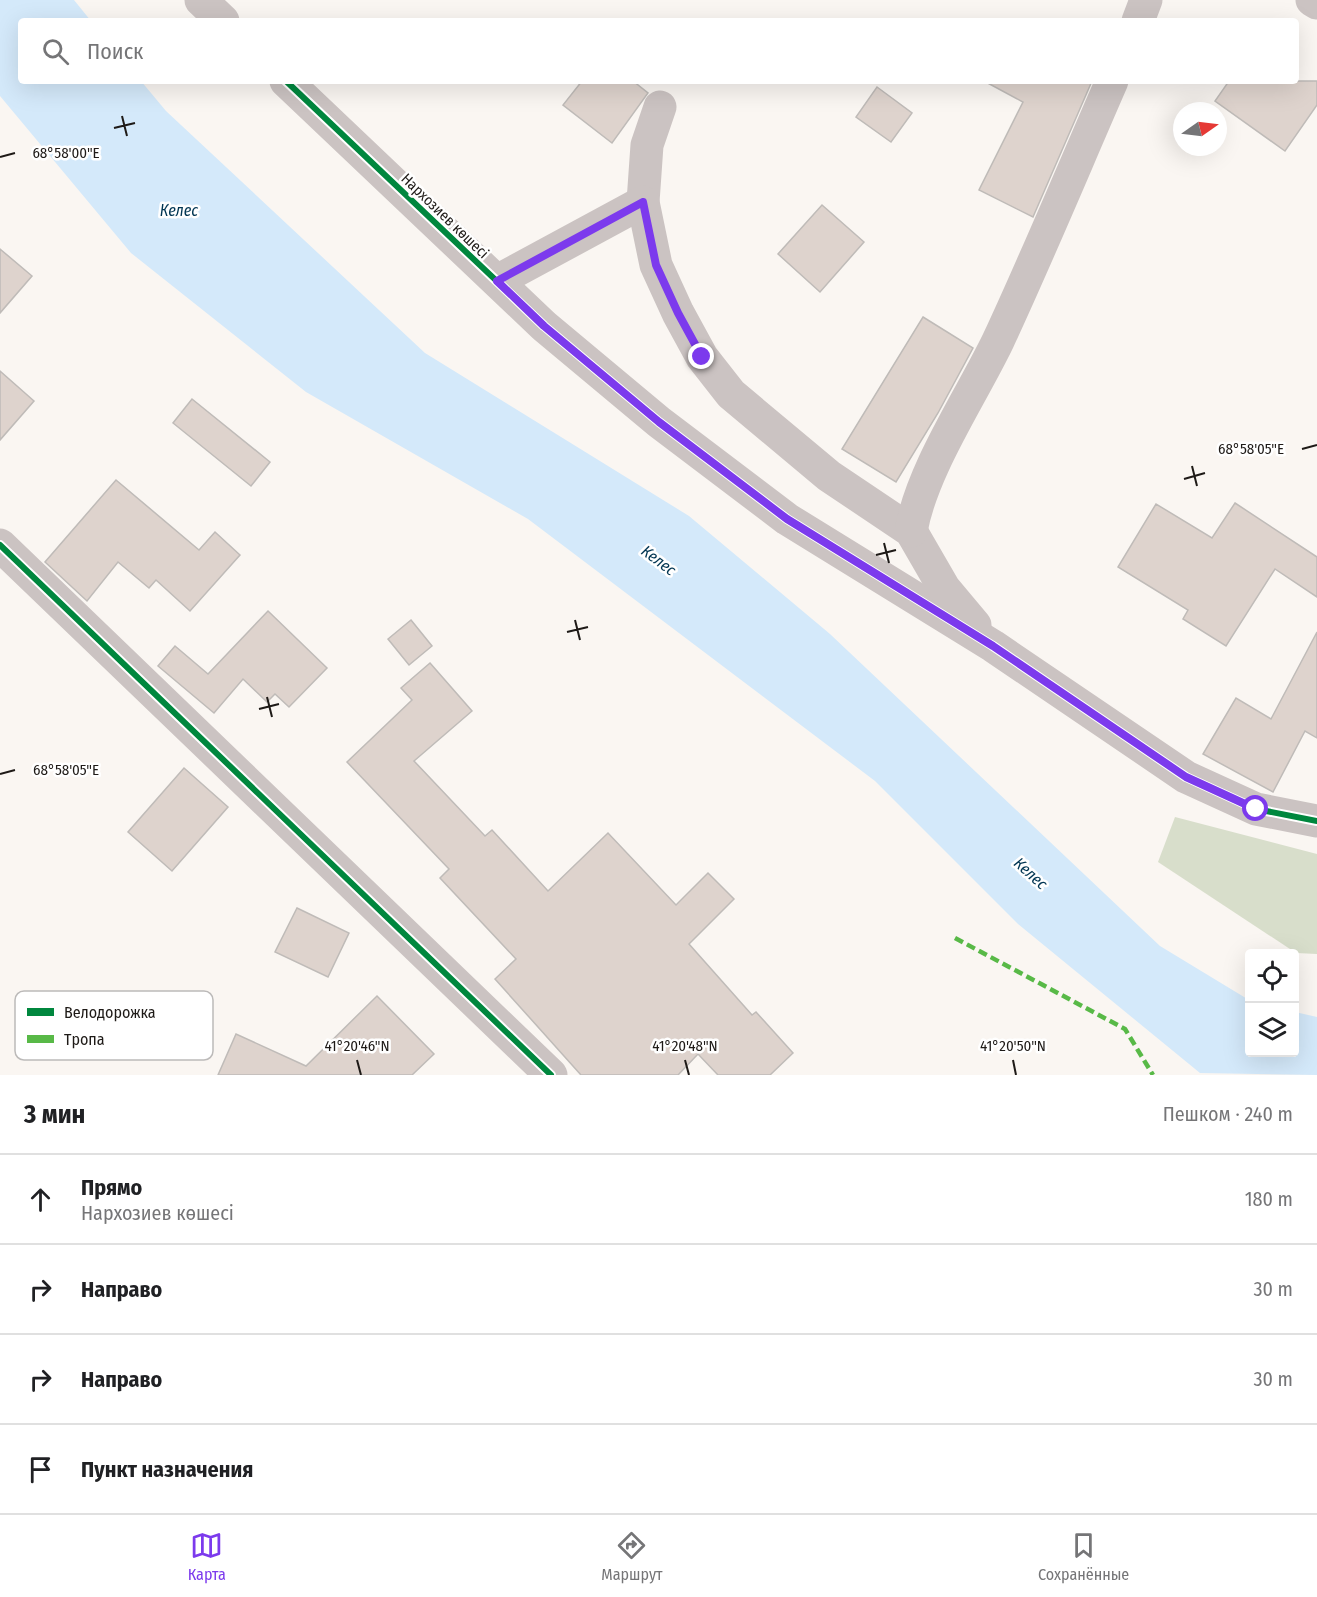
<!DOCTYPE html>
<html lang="ru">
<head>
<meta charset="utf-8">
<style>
  :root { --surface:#fff; --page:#f2f2f2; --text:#202124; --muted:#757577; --line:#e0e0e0; --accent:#7c3aed }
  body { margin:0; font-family:"Fira Sans Condensed",sans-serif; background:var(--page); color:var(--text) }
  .controls { position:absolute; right:18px; bottom:18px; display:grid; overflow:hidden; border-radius:6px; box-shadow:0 6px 24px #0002 }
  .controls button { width:54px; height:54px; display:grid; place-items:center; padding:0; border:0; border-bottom:2px solid var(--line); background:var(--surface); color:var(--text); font:30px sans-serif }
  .compass { position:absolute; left:1173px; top:102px; width:54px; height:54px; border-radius:50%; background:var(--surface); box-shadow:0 6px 24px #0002; rotate:76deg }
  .stop { position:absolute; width:18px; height:18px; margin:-14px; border:4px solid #7c3aed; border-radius:50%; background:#fff }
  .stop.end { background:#7c3aed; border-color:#fff; box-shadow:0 2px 6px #0008 }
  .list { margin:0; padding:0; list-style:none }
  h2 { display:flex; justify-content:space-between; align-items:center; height:78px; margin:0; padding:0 24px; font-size:26px }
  h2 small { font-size:20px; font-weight:400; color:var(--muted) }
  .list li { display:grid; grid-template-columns:39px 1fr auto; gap:18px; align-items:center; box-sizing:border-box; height:90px; padding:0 24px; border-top:2px solid var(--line) }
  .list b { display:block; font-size:22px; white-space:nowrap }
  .list p { margin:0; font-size:20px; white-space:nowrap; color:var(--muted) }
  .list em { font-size:20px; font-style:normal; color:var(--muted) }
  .icon { flex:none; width:33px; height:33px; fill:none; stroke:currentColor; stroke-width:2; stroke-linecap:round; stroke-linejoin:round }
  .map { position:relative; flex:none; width:1317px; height:1075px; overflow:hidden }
  .search { position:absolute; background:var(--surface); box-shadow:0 6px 24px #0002; left:18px; right:18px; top:18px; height:66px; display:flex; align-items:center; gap:15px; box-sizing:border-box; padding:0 21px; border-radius:6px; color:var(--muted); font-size:22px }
  .sheet { height:438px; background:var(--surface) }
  nav { display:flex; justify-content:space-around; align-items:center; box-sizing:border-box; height:84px; border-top:2px solid var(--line); background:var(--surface); font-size:16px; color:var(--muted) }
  nav a { display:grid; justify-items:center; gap:3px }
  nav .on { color:var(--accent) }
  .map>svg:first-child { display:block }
  .green { fill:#d8decb }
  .water { fill:#d4e9fa }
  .building { fill:#ded3cd; stroke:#bfbbb8; stroke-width:1.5 }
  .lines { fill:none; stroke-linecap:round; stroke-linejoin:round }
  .minor { stroke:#cbc3c2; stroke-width:33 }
  .quiet { stroke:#58b947; stroke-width:4.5; stroke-dasharray:9 4.5; stroke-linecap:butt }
  .cycleway-casing { stroke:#fff; stroke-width:10 }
  .cycleway { stroke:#00873e; stroke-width:6 }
  .route { stroke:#7c3aed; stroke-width:8 }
  .ticks { fill:none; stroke:#1e1a17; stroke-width:2 }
  .labels { text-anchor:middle; stroke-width:5; stroke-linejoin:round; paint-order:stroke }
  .street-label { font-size:15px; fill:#1e1a17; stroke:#fff }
  .water-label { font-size:16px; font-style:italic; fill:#003552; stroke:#fff }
  .key { fill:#fff; stroke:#bcbab9; stroke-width:1.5 }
  .key-label { font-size:16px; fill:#1e1a17 }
  .ticks-label { font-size:15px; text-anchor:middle; fill:#1e1a17; stroke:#fff; stroke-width:5; stroke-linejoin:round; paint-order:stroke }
</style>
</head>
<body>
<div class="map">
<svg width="1317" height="1075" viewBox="0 0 1317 1075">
  <rect width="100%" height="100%" fill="#faf6f2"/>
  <!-- green -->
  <path class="green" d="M1175,817L1317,854V954L1296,953L1158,862Z"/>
  <!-- water -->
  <path class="water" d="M0,0H74L91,21H21V81H141L166,111L425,353L689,516L830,634L1160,946L1249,1000L1250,1052H1294L1295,1012L1317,1017V1075L1200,1073L1018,924L875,781L528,519L306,392L131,253L0,96Z"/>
  <!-- building -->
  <g class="building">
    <path d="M582,81H633L648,93L612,143L563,105Z"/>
    <path d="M984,81H1092L1033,217L979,190L1023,102Z"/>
    <path d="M1229,81H1317V105L1285,151L1215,101Z"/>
    <path d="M877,87L912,113L891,142L856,117Z"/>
    <path d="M822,205L864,242L820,292L778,254Z"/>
    <path d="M0,249L32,276L0,313Z"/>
    <path d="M923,317L973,348L938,413L896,482L842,449Z"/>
    <path d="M0,371L34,401L0,440Z"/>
    <path d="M192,399L270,462L251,486L173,423Z"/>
    <path d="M116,480L199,550L215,532L240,555L190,611L156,580L149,588L118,562L87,601L45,562Z"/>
    <path d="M1235,503L1317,557V597L1275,569L1226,646L1183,619L1188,610L1118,567L1156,504L1212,538Z"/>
    <path d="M268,611L327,668L289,707L275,694L267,702L243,679L214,713L158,666L175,646L208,674Z"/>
    <path d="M411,620L432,646L409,665L388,639Z"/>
    <path d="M1317,632V738L1305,731L1273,792L1203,754L1236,698L1271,719Z"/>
    <path d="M430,663L472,711L414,761L485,836L492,830L548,891L608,833L676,905L708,873L734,899L689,944L752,1015L756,1012L793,1053L770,1075H718L698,1054L678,1075H581L495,979L516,959L440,878L449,869L347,762L412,700L401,688Z"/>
    <path d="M184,768L228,807L172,871L128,832Z"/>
    <path d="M297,908L349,933L328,977L275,952Z"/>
    <path d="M377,996L434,1054L412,1075H218L236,1034L306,1066Z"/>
  </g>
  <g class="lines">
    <!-- minor -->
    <g class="minor">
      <path d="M201,0L223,21"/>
      <path d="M1312,0L1317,3"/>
      <path d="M1138,21L1146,0"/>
      <path d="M286,81L544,326L659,422L787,519L993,646L1186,777L1256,809L1317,821"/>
      <path d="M660,107L647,145L643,202L656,265L678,313L702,357L731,394L829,476L911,531L944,588L975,625"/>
      <path d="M497,281L643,202"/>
      <path d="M911,531C922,469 970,399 998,341C1038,255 1074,168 1112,81"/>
      <path d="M0,545L551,1075"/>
    </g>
    <!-- quiet -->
    <path class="quiet" d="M955,938L1125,1029L1153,1075"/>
    <!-- cycleway casing -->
    <g class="cycleway-casing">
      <g id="cycleway">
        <path d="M286,81L544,326L659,422L787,519L993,646L1186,777L1256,809L1317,821"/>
        <path d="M0,545L551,1075"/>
      </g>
    </g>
    <!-- cycleway -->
    <use href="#cycleway" class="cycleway"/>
  </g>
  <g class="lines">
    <!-- route -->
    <path class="route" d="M702,357L678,313L656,265L643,202L497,281L544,326L659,422L787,519L993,646L1186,777L1256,809"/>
  </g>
  <!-- ticks -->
  <path class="ticks" d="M122,116L127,136M114,128L135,123M0,157L15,153M1302,449L1317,445M1192,466L1197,486M1184,479L1205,473M884,543L889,563M876,555L896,550M575,620L580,640M567,632L588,627M267,697L272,717M259,709L279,704M0,774L15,770M357,1060L361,1075M685,1060L689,1075M1013,1060L1016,1075"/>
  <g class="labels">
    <!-- street labels -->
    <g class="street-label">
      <text transform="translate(445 216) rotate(44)" y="5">Нархозиев көшесі</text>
    </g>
    <!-- water labels -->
    <g class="water-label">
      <text x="179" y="216">Келес</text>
      <text transform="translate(659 560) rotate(37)" y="6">Келес</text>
      <text transform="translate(1031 873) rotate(42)" y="6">Келес</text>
    </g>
  </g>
  <!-- legend -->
  <rect x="15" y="991" width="198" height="69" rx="9" class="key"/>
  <rect x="27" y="1008" width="27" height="8" fill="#00873e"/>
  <rect x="27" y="1035" width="27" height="8" fill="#58b947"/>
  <g class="key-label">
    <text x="64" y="1018">Велодорожка</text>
    <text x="64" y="1045">Тропа</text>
  </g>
  <g class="ticks-label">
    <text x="66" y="158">68°58'00"E</text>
    <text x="1251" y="454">68°58'05"E</text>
    <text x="66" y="775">68°58'05"E</text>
    <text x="357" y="1051">41°20'46"N</text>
    <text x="685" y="1051">41°20'48"N</text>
    <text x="1013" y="1051">41°20'50"N</text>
  </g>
</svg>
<div class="controls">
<button><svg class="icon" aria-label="locate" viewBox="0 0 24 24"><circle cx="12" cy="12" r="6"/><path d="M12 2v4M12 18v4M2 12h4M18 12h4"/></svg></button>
<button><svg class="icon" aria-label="layers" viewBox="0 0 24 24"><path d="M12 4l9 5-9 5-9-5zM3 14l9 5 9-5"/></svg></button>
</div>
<svg class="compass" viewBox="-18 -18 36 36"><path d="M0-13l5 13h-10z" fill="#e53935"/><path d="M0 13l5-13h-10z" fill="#757577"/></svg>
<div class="stop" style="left:1256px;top:809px"></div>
<div class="stop end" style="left:702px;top:357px"></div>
<div class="search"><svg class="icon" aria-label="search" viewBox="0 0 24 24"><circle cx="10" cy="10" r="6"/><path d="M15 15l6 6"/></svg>Поиск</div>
</div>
<section class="sheet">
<h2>3 мин<small>Пешком · 240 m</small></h2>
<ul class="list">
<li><svg class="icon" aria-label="ahead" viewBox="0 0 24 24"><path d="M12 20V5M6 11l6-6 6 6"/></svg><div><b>Прямо</b><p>Нархозиев көшесі</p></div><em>180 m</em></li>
<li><svg class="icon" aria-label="right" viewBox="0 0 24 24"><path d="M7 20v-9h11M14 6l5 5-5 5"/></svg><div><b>Направо</b></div><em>30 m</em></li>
<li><svg class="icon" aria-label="right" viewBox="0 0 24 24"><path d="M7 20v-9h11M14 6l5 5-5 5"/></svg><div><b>Направо</b></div><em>30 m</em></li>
<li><svg class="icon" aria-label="arrive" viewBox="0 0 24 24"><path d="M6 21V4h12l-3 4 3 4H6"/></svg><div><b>Пункт назначения</b></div></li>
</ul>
</section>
<nav>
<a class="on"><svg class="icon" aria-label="map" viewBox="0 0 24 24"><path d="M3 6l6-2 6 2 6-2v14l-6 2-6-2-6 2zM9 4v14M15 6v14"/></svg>Карта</a>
<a><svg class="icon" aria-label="directions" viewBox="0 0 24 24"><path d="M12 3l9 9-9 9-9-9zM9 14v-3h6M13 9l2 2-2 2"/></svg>Маршрут</a>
<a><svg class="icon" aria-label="saved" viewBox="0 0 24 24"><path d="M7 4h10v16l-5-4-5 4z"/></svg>Сохранённые</a>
</nav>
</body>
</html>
